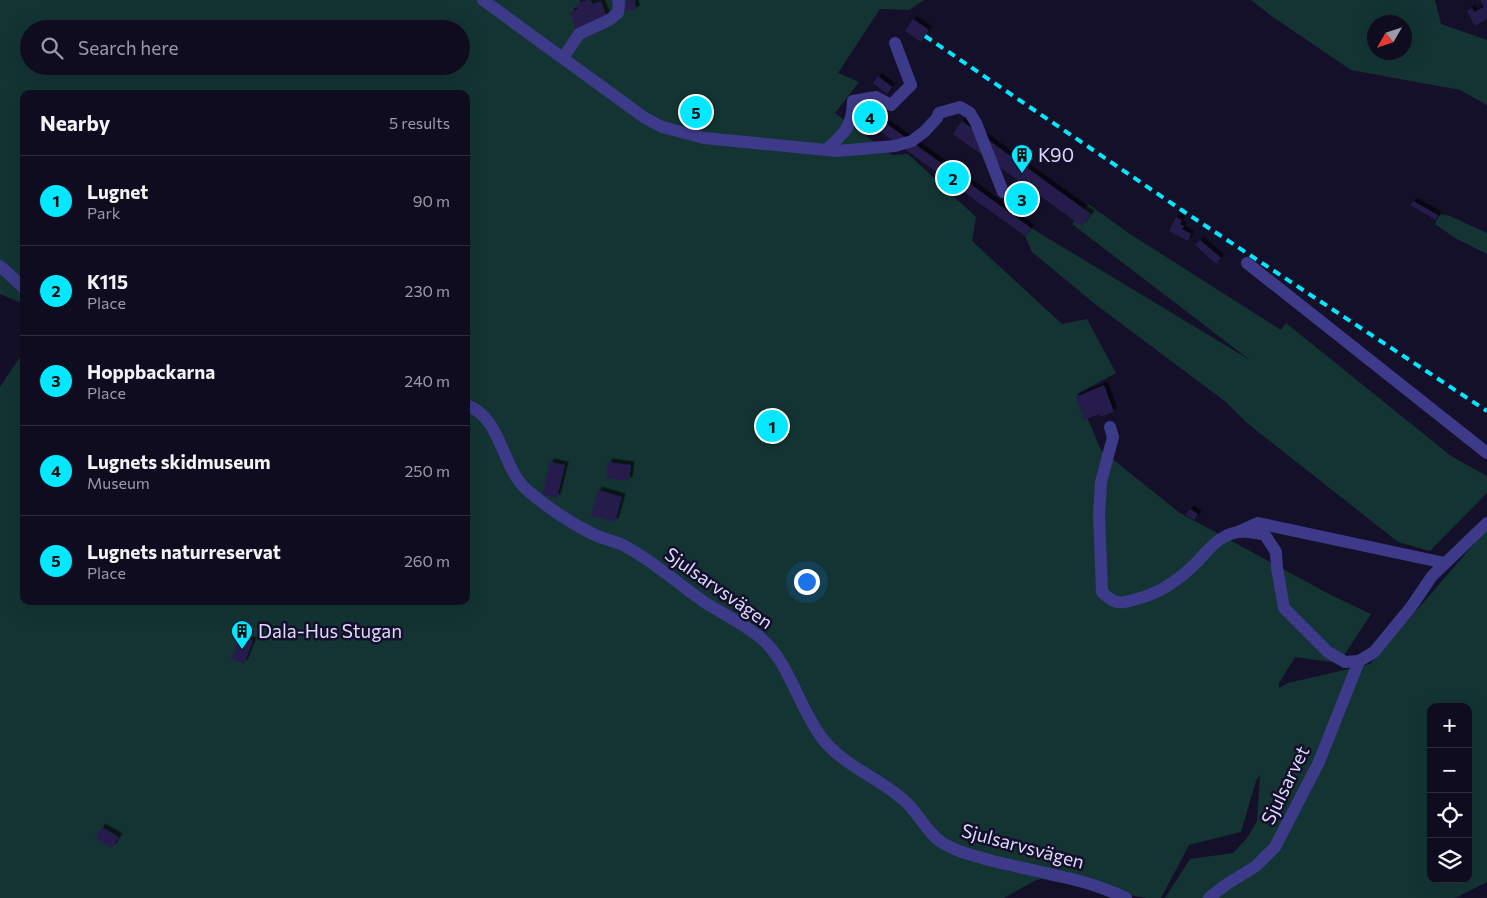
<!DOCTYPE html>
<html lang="en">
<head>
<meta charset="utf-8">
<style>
  :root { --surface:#0f0c20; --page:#181529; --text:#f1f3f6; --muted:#9b9ba5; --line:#2f2c3e; --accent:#05e6ff }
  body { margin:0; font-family:Commissioner,sans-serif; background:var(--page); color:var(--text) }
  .controls { position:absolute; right:15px; bottom:15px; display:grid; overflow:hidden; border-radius:10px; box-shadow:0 5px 20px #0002 }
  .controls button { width:45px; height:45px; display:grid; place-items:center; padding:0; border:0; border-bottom:1px solid var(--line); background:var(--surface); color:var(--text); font:25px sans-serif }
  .compass { position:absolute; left:1367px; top:15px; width:45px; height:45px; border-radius:50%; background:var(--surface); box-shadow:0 5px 20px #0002; rotate:231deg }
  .you { position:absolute; left:806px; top:581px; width:18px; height:18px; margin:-12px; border:4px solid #fff; border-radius:50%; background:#1a73e8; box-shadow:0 0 0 8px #1a73e833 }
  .badge { display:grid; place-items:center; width:32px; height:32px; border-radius:50%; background:var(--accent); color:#111; font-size:16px; font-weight:700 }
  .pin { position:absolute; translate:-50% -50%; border:2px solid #fff; box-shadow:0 1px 5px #0006 }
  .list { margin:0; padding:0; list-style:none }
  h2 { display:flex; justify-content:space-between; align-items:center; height:65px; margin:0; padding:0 20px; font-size:21px }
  h2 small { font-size:16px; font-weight:400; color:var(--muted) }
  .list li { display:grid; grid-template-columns:32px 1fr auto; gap:15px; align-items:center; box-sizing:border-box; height:90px; padding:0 20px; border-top:1px solid var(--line) }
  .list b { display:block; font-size:19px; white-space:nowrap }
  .list p { margin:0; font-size:16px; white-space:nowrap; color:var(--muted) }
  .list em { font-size:16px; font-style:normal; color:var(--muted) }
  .icon { flex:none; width:28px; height:28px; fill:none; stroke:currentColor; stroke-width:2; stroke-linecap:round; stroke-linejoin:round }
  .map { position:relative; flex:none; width:1487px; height:898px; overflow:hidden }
  .search { position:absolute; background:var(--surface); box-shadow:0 5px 20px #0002; left:20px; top:20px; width:450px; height:55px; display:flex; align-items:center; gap:12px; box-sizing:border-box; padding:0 18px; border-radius:28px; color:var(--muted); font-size:19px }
  .panel { position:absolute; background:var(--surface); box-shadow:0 5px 20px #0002; left:20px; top:90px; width:450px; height:515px; border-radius:10px }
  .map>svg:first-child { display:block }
  .green { fill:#133433; fill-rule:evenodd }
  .building { fill:#251c4b; filter:url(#shadow) }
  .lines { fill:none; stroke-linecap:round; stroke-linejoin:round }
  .minor { stroke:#3d3a89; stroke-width:12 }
  .rail { stroke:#05e6ff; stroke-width:4; stroke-dasharray:8 6; stroke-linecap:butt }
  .labels { text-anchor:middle; stroke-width:5; stroke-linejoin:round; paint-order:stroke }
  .poi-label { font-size:19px; fill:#ddd9ff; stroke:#14102a; text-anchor:start }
  .street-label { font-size:19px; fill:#ddd9ff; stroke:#14102a }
</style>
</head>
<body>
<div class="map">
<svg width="1487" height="898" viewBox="0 0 1487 898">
  <defs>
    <filter id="shadow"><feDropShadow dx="3.5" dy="-3.5" stdDeviation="0" flood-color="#0009"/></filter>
  </defs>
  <rect width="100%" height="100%" fill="#14102a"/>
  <!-- green -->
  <g class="green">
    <path d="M0,0H924L909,10L880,9L838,73L859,82L835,113L892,155L908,154L976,217L972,241L1062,324L1087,319L1116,373L1077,394L1101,450L1180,513L1327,593L1371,614L1339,663L1295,657L1279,683V688L1288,683L1370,664L1487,529V882L1455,898H1165L1190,859L1233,853L1247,838L1257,821L1260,775L1256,781L1241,832L1189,845L1161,898H1146L1041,879L1034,881L1004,898H0V387L24,351V601H466V94H24V304L0,294ZM29,29H461V66H29ZM1431,707H1468V879H1431Z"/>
    <path d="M1251,0H1435L1441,24L1487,40V105L1460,90L1351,70L1270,15ZM1374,22H1404V52H1374Z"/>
    <path d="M1088,204L1130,234L1281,330L1286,323L1451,456L1487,476V493L1430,551L1398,542L1247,423L1226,402L1095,304L1032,252L1025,236L1031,228L1250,360L1072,224Z"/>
    <path d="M1440,214L1450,216L1487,233V254L1455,238L1435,224Z"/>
  </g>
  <!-- building -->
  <g class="building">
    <path d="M587,0H591L592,4L601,1L607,17L576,31L570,12L578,9L576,4Z"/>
    <path d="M626,0H635L636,10L626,11Z"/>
    <path d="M1480,0H1487V19L1475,26L1467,11L1472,8L1474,12L1484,7Z"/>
    <path d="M913,19L929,30L921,42L905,31Z"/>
    <path d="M878,76L892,87L887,94L873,83Z"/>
    <path d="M862,105L869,110L872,106L879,111L876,116L1031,228L1025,236L870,124L867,128L860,123L863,118L856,113Z"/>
    <circle cx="696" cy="112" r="7"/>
    <path d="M962,121L1091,214L1082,226L953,134Z"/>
    <path d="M1413,201L1438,215L1436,220L1410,205Z"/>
    <path d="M1176,217L1182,220L1180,224L1184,226L1182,229L1191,234L1188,241L1169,231Z"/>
    <path d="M1200,240L1221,258L1216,264L1195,245Z"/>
    <path d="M1104,385L1114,412L1100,417L1099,414L1084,420L1076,397Z"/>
    <path d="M550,462L565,465L557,498L542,494Z"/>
    <path d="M608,462L631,465L629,481L606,478Z"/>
    <path d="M598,490L622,497L615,522L591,516Z"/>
    <path d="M1190,509L1198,514L1194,520L1186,515Z"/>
    <path d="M240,636L253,641L244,664L231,659Z"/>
    <path d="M102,827L119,837L112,848L95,838Z"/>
  </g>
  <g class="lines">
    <!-- minor -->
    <g class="minor">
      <path d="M483,0L645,118L662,127L704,138L837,151L895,146L912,141L925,131L937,118L939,113L960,107L970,113L976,123L1003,192"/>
      <path d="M563,58L579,34L609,20L618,13L619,2L618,0"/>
      <path d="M826,150C845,132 852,128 853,101L876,97L891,105L911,85L895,43"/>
      <path d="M1247,263L1487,453"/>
      <path d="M0,266L24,288"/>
      <path d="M466,405C502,417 501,467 527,490C548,508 570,523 595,535C604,539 614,541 623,545C652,560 677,583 704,602C723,614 745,624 762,639C790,664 799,708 822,738C844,767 881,778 907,803C919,815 927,832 941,842C956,852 976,856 993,861C1037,872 1084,878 1126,898"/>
      <path d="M1110,427L1113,437L1101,482L1099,514L1102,592C1115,605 1120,604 1137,599C1160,593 1179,580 1196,563C1205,554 1212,543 1224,537C1238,529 1251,532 1265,535L1276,552L1277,568L1284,608L1328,652L1345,662L1359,661L1374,652L1411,607L1432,576L1487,523"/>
      <path d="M1240,531L1258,523L1445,563"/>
      <path d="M1209,898L1224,886L1256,866L1275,847L1319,762L1359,661"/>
    </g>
    <!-- rail -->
    <path class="rail" d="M925,36L1183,211L1487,411"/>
  </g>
  <!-- icons -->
  <defs>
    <g id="building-pin" transform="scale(1.125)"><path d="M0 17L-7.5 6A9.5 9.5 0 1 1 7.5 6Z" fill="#05e6ff" stroke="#14102a"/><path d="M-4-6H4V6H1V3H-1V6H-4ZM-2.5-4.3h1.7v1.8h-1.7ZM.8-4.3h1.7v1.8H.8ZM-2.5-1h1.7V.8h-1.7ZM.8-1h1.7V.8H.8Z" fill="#111"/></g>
  </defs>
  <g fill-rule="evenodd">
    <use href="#building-pin" x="1022" y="155"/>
    <use href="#building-pin" x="242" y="631"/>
  </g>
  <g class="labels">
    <!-- poi labels -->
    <g class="poi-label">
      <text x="1038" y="162">K90</text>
      <text x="258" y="638">Dala-Hus Stugan</text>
    </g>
    <!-- street labels -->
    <g class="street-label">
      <text transform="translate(719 588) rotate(35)" y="7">Sjulsarvsvägen</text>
      <text transform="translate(1285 785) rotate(-64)" y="7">Sjulsarvet</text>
      <text transform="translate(1023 846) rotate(15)" y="7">Sjulsarvsvägen</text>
    </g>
  </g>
</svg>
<div class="controls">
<button>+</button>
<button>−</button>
<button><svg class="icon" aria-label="locate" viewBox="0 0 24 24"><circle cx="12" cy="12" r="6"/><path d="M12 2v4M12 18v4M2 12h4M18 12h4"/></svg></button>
<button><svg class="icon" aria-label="layers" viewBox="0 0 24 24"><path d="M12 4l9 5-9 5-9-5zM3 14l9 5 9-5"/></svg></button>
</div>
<svg class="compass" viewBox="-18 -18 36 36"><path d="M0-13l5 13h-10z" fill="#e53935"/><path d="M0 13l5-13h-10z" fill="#9b9ba5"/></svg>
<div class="you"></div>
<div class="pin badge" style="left:772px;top:426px">1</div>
<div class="pin badge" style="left:953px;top:178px">2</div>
<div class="pin badge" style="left:1022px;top:199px">3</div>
<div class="pin badge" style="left:870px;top:117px">4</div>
<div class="pin badge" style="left:696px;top:112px">5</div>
<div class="search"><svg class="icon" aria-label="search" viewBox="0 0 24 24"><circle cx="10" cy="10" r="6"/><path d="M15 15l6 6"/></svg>Search here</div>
<section class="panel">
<h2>Nearby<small>5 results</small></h2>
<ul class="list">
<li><span class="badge">1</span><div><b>Lugnet</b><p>Park</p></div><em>90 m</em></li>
<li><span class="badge">2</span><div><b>K115</b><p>Place</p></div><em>230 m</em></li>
<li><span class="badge">3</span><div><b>Hoppbackarna</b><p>Place</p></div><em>240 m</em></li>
<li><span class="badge">4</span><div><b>Lugnets skidmuseum</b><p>Museum</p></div><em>250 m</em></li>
<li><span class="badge">5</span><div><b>Lugnets naturreservat</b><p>Place</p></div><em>260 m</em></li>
</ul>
</section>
</div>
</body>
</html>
